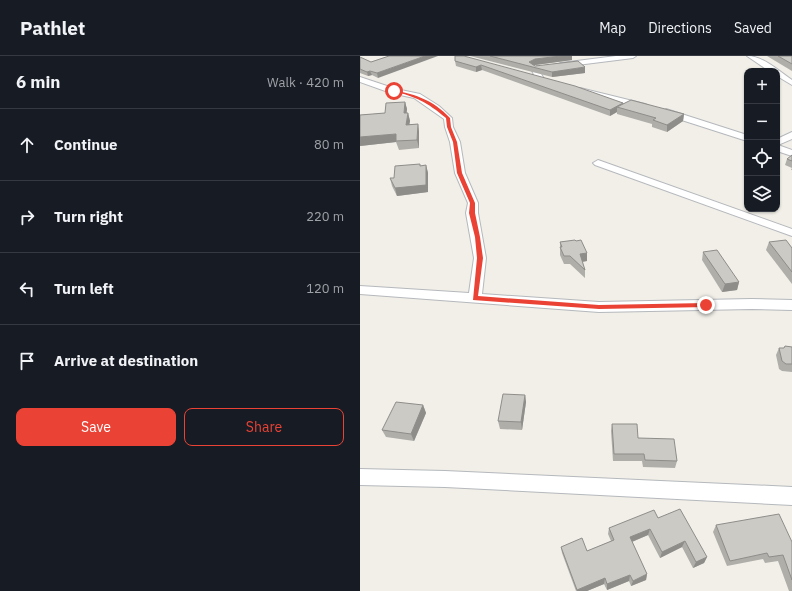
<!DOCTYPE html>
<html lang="en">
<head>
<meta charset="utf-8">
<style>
  :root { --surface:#171b24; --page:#20242c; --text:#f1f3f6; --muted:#9ea1a6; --line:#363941; --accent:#ea4335 }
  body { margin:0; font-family:"IBM Plex Sans",sans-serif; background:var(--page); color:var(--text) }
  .controls { position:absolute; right:12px; top:12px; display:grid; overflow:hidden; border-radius:8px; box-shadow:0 1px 3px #0004 }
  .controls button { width:36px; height:36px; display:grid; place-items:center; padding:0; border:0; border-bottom:1px solid var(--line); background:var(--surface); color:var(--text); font:20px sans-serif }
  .stop { position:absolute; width:12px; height:12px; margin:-9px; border:3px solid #ea4335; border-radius:50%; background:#fff }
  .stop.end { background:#ea4335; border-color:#fff; box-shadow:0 1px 4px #0008 }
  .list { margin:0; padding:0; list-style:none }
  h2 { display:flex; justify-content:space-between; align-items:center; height:52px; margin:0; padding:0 16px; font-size:17px }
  h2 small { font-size:13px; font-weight:400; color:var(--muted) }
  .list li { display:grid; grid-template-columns:26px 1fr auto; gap:12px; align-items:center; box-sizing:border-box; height:72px; padding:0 16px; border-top:1px solid var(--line) }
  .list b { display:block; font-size:15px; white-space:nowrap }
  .list em { font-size:13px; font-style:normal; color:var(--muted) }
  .actions { display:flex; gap:8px; padding:12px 16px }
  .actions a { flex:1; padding:9px 0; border:1px solid var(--accent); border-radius:8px; text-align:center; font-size:14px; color:var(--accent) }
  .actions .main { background:var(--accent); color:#fff }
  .icon { flex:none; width:22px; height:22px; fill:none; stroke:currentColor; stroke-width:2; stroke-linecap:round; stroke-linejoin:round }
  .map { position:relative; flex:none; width:432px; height:535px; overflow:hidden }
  header { display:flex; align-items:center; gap:24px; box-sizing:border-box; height:56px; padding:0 20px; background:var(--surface); border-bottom:1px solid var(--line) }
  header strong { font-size:19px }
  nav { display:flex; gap:22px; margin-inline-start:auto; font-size:14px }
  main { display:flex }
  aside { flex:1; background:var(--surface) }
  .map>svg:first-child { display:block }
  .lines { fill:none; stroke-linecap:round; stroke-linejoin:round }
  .street-casing { stroke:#b5b8bc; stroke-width:2 }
  .street { fill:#fff; fill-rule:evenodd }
  .wall { fill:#afaea9 }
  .shaded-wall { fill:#8f8d8a }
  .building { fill:#cccac5; stroke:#8f8d8a }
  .route { fill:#ea4335 }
</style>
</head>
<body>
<header>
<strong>Pathlet</strong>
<nav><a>Map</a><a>Directions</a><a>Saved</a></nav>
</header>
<main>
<aside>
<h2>6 min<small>Walk · 420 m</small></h2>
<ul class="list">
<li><svg class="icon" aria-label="ahead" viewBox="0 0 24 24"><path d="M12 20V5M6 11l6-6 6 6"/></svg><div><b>Continue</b></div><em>80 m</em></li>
<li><svg class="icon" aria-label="right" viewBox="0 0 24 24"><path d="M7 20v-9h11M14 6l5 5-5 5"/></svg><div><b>Turn right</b></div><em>220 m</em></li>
<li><svg class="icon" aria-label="left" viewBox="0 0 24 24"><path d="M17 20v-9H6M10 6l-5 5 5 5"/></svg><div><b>Turn left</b></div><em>120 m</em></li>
<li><svg class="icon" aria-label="arrive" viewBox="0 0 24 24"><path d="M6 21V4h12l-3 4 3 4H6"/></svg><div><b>Arrive at destination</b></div></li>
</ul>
<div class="actions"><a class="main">Save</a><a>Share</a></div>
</aside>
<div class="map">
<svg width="432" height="535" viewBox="0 0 432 535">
  <rect width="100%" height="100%" fill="#f1efe8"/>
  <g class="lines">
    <!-- street casing -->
    <g class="street-casing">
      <g id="street">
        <path d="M165,0H171L184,23L183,25H177Z"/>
        <path d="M256,0H276L273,2L201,11L197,9L201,7Z"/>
        <path d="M387,0C403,0 419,15 432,24V29L417,20V15H409Z"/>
        <path d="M0,21L36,33L60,38L79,50L92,62L93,71L100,86L105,117L118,147V157L126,202L122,238L239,246L392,243L432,244V254L392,253L239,256L0,238V230L109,237L114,202L106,157L108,147L95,117L90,86L85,71L84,63L54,42L31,37L0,26Z"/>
        <path d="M217,32H220L285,48L289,50L285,52L217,36Z"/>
        <path d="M306,53L387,79V85L303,58L302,56Z"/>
        <path d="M432,76V83L418,89L432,94V100L417,95V83Z"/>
        <path d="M238,104L432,173V180L235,109L233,107Z"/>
        <path d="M0,413L85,415L432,431V449L85,431L0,429Z"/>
      </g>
    </g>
    <!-- street -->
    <use href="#street" class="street"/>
  </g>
  <!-- wall -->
  <g class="wall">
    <path d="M29,0L18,22L12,19L8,20L0,17V1L11,6Z"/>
    <path d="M95,0L262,48L324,58L323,65L307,76L292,71V68L257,58V56L250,60L122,14L116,16L96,10L95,5Z"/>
    <path d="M110,0H212V4L175,9H174L175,10L225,17L192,21Z"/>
    <path d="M407,0H432V15Z"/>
    <path d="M45,46L47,53L46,57H48L50,65L49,68H58L59,76V92L39,94L36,86L0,90V59L25,57Z"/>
    <path d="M432,99V114H431L432,112L425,109L427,103Z"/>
    <path d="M66,109L68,117V136L37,140L32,130L30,122H34L60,110Z"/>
    <path d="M216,185L227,197V205L222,206L225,214V222L210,208H204L200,199V186Z"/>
    <path d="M409,186L432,192V228L406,194Z"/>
    <path d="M343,196L379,226L377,234L362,236L342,204Z"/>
    <path d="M425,290L432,291V316L422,315L419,313L416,299L419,292H424Z"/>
    <path d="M165,339L166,346L162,374L140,373L138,365Z"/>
    <path d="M63,349L66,357L54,385L26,381L22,374Z"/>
    <path d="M252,368L317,405L315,412L283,411L282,405H253L251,375Z"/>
    <path d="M298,462L347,501L344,507L333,512L322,491L300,502L288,479L272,486L287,518L286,524L271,530L269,525L247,534L244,528L227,535H216L202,497L201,491L227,495L251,485L248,478L249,472Z"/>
    <path d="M356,469L432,486V535H429L418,505L405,507L403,503L367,510L353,476Z"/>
  </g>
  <!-- shaded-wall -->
  <g class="shaded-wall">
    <path d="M65,0H78L18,22L17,17Z"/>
    <path d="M201,0H212V4L175,9L171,11L169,6L175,3Z"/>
    <path d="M121,9L122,14L116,16V11Z"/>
    <path d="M225,11V17L192,21V16Z"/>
    <path d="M10,15L12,19L8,20L7,16Z"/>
    <path d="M45,46L47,53L46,65L44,57Z"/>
    <path d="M263,47L257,51V56L250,60V54Z"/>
    <path d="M48,57L50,65L48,77L46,69Z"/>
    <path d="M324,58L323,65L307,76V69Z"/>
    <path d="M58,68L59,76V92L57,84Z"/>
    <path d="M36,78V86L0,90V81Z"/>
    <path d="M66,109L68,117V136L37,140L35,132Z"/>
    <path d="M227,197V205L220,206V198Z"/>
    <path d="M379,226L377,234L362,236L365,228Z"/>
    <path d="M165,339L166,346L162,374L161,366Z"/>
    <path d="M63,349L66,357L54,385L51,378Z"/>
    <path d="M290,473L288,479L269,487L270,481Z"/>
    <path d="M325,485L322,491L300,502L302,496Z"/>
    <path d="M347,501L344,507L333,512L336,506Z"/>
    <path d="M287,518L286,524L271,530L273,525Z"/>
    <path d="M270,519L269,525L247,534V528Z"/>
    <path d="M245,522L244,528L227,535H217V534Z"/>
  </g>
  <!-- building -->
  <g class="building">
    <path d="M29,0H65L17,17L10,15L7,16L0,13V1L11,6Z"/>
    <path d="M95,0H104L215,30L263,47L250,54L121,9L116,11L95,5Z"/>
    <path d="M130,0H201L175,3L169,6L175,10L218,5L225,11L192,16Z"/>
    <path d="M418,0H432V8Z"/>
    <path d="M271,44L324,58L307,69L293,64L296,62L257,51Z"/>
    <path d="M45,46L44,57H48L46,69L58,68L57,84L36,85V78L0,81V59L25,57L26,47Z"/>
    <path d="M432,99V105L427,103Z"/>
    <path d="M60,108V110L66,109V129L35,132L30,122H34L35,110Z"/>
    <path d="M215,184L216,185L221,184L227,197L220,198L225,214L210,200H204L200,191H202L200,186Z"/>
    <path d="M426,184L432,192V216L409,186Z"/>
    <path d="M357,194L379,226L365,228L343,196Z"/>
    <path d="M425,290L432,291V308H426L422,305L419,292H424Z"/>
    <path d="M143,338L165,339L161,366L138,365Z"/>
    <path d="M36,346L63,349L51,378L22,374Z"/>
    <path d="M252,368H277L278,382L314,383L317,405L285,404L284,398H254Z"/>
    <path d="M320,453L347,501L336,506L325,485L302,496L290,473L270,481L287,518L273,525L270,519L247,528L245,522L217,534L201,491L222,482L227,495L254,484L249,472L294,454L298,462Z"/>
    <path d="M419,458L432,486V524L423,499L409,501L407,497L370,505L356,469Z"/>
  </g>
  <!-- route -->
  <path class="route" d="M34,34C57,39 73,44 90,62L91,71L97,86L102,117L115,147V157L120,181L123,202L118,240L239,249L346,247L349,249L348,251L239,253L113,244L117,202L115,181L109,157L110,147L97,117L93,86L87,71L86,62C67,46 56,41 33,35Z"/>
</svg>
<div class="controls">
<button>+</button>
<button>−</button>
<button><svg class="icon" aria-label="locate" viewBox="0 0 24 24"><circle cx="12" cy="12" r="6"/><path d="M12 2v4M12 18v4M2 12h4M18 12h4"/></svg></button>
<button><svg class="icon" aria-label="layers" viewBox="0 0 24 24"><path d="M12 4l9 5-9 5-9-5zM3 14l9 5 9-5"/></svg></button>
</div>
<div class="stop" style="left:34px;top:35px"></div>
<div class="stop end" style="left:346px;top:249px"></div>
</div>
</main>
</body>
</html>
